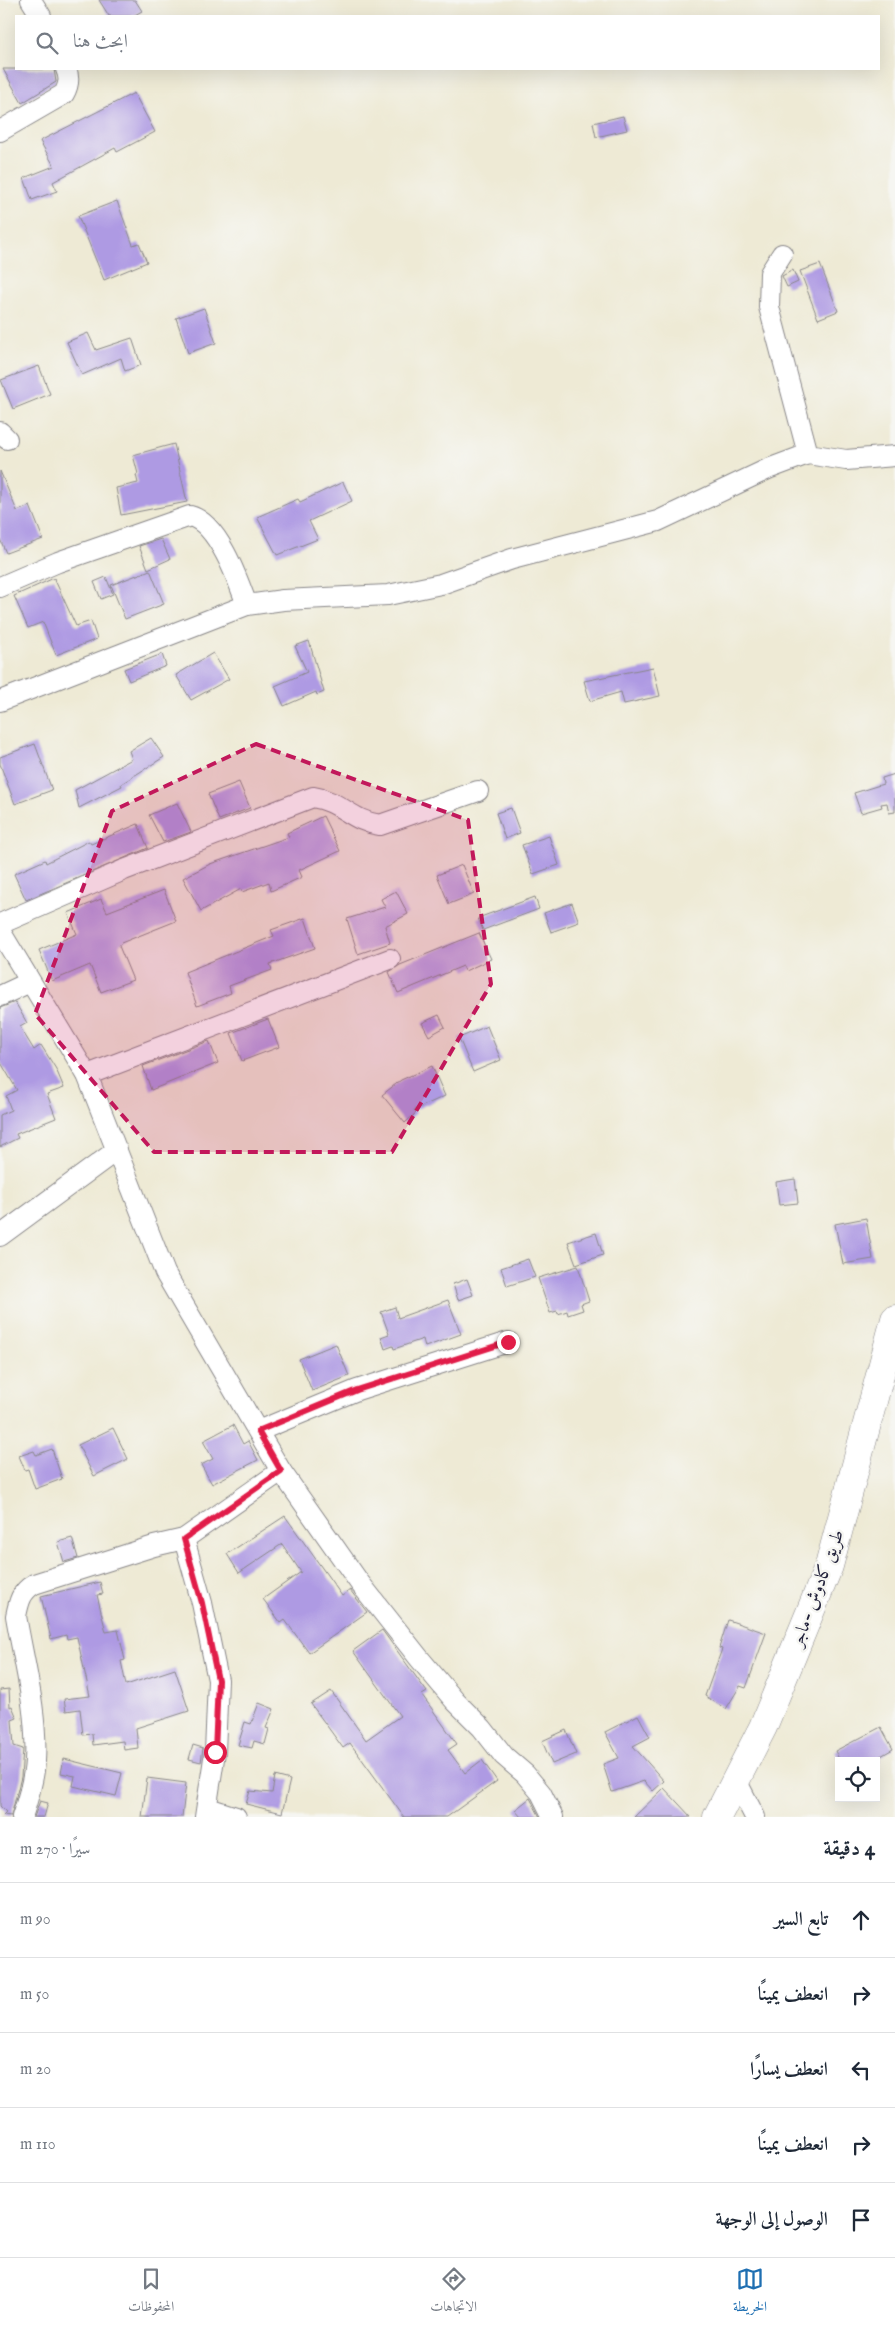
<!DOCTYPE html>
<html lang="ar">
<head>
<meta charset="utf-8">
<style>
  :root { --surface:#fff; --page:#f6f6f7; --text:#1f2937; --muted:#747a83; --line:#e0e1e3; --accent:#1f6fb2 }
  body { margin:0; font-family:"IM FELL English",Amiri,serif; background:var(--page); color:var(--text); direction:rtl }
  .controls { position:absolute; right:15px; bottom:15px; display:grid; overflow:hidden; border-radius:0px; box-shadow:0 5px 20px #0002 }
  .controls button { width:45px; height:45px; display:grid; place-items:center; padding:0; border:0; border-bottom:1px solid var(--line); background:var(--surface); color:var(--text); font:25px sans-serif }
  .stop { position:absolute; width:15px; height:15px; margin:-11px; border:4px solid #e11d48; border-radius:50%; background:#fff }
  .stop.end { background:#e11d48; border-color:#fff; box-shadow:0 1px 5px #0008 }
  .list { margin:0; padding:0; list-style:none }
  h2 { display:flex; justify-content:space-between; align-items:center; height:65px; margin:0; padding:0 20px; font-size:21px }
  h2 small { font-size:16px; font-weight:400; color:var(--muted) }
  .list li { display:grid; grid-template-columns:32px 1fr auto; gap:15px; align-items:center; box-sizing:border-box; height:75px; padding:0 20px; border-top:1px solid var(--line) }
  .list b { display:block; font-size:19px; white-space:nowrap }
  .list em { font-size:16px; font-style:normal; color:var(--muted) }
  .icon { flex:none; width:28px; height:28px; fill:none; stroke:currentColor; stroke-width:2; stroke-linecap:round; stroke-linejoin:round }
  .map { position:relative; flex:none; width:895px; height:1817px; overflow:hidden; direction:ltr }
  .search { position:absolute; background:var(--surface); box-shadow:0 5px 20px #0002; left:15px; right:15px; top:15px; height:55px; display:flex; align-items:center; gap:12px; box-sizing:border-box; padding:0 18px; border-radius:0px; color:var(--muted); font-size:19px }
  .sheet { height:440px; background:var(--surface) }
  nav { display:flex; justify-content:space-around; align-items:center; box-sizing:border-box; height:70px; border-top:1px solid var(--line); background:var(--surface); font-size:14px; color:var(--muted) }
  nav a { display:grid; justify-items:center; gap:2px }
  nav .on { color:var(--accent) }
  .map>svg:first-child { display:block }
  .building { fill:#ae9ae3 }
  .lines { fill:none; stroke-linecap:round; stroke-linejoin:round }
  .minor-casing { stroke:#888688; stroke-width:22 }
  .highway-casing { stroke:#888688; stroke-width:29 }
  .minor { stroke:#fff; stroke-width:20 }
  .highway { stroke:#fff; stroke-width:28 }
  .route { stroke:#e11d48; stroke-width:6 }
  .marked { fill:#c2185b; fill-opacity:0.2; stroke:#c2185b; stroke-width:4; stroke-dasharray:10 6; stroke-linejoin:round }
  .labels { text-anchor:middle; stroke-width:5; stroke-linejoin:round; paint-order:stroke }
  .street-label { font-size:18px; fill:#22223b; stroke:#f6f6f2 }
</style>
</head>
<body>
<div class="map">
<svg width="895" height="1817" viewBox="0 0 895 1817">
  <rect width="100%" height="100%" fill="#f6f6f2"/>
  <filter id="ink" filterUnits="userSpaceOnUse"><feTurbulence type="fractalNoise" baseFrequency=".02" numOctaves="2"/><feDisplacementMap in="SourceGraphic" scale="10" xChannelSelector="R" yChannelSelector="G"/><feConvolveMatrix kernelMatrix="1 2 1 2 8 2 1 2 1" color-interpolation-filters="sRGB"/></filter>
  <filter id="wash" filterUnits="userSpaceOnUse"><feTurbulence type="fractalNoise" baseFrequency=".0096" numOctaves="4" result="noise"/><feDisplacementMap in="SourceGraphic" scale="20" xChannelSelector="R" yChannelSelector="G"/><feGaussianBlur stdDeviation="1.12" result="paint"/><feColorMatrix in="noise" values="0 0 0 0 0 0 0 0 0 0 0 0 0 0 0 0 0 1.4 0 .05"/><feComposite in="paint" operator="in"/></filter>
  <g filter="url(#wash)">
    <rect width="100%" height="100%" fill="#eeead5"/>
    <g id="blocks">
      <!-- building -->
      <g class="building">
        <path d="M99,0H135L142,11L133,16H109Z"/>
        <path d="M3,69H54L56,82L22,103Z"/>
        <path d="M134,93L155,132L117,152L115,148L53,182L57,191L32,200L24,178L54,166L40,141Z"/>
        <path d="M623,116L627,130L596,137L593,123Z"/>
        <path d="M117,201L133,245L139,243L147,262L104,280L78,216Z"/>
        <path d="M820,264L838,311L818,319L800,271Z"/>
        <path d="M793,270L798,282L787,287L782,276Z"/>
        <path d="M204,308L216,343L188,353L176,318Z"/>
        <path d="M88,333L96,350L132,338L141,365L125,371L121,358L82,375L67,342Z"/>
        <path d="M39,366L50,394L13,409L1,380Z"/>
        <path d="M174,444L187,502L121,515L116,488L138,483L136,475L138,474L133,455Z"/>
        <path d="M0,471L17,511L30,506L43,539L6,553L0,539Z"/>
        <path d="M343,482L352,501L309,521L318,539L277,555L257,517L298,499L300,502Z"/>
        <path d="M161,539L170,559L148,569L139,546Z"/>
        <path d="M150,570L164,604L125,619L111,585Z"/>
        <path d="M106,577L113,594L101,599L94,582Z"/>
        <path d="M54,578L76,626L91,621L97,639L56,655L43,622L28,628L14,596Z"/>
        <path d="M309,641L324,692L317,695L316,692L284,706L275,686L307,672L295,646Z"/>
        <path d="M213,653L229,679L191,700L176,675Z"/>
        <path d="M162,654L166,666L129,681L124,669Z"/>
        <path d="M653,667L660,696L624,704L621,692L590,701L584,681Z"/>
        <path d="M151,738L164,757L121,784L122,786L79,808L75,790L132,759L129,751Z"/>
        <path d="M35,744L52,790L15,804L0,764V757Z"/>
        <path d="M895,774V812L889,813L887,803L881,804L882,807L861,813L854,793L883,784L882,778Z"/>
        <path d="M239,782L250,808L219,820L208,794Z"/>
        <path d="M177,803L191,832L163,842L149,815Z"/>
        <path d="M511,808L520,833L505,839L496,813Z"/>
        <path d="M323,816L340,851L299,870L302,877L271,891L269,882L242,892L241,889L201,911L183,878L210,864L289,837L287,833Z"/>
        <path d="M138,824L148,848L26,900L14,874L45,860L46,863L89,841L91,844Z"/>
        <path d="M549,836L559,865L533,874L522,845Z"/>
        <path d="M462,865L474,894L449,904L437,875Z"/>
        <path d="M164,890L176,921L121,943L119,946L133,980L101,992L90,965L52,981L39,950L77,934L68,913L101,899L107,912Z"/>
        <path d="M396,891L408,914L385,926L390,943L358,954L347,919L385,907L381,899Z"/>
        <path d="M535,897L539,909L483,930L478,918Z"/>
        <path d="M572,903L579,922L551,932L544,913Z"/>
        <path d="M305,918L315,948L270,964L272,970L229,986L231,993L197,1006L185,972L274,936L271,930Z"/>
        <path d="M479,933L491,959L465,971L463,966L398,993L389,972L400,965Z"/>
        <path d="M15,1002L27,1023L20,1027L34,1050L41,1045L56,1069L64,1088L47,1094L56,1118L16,1134L18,1138L0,1147V1115L11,1110L6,1096L17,1090L0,1061V1008Z"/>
        <path d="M439,1015L445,1027L429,1036L422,1023Z"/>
        <path d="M268,1019L279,1047L242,1061L231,1033Z"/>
        <path d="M487,1026L501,1060L473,1072L459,1038Z"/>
        <path d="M209,1041L218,1063L151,1090L143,1066Z"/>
        <path d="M432,1066L445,1096L414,1110L416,1113L405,1123L382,1095L401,1080Z"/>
        <path d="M795,1179L798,1203L779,1205L776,1182Z"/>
        <path d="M866,1218L873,1259L843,1264L835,1224Z"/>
        <path d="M596,1233L603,1255L576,1264L568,1242Z"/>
        <path d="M528,1259L535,1277L507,1286L501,1268Z"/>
        <path d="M578,1266L589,1301L581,1304L583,1310L568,1315L567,1311L558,1314L557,1311L550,1313L538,1278Z"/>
        <path d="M467,1279L473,1295L458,1300L453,1284Z"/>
        <path d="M448,1300L461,1334L425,1347L423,1339L394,1349L393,1346L385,1349L381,1337L389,1334L381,1312L395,1307L398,1318Z"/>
        <path d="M336,1344L349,1376L312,1391L299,1359Z"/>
        <path d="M233,1425L243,1444L248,1441L258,1460L212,1484L201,1465L213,1459L203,1441Z"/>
        <path d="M113,1428L128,1459L94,1476L78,1445Z"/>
        <path d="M52,1449L62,1479L35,1489L28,1469L25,1470L19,1456L34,1451L36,1455Z"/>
        <path d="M285,1516L342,1596L350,1590L367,1612L309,1653L285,1620L281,1623L263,1599L301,1572L282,1544L239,1573L227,1554Z"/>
        <path d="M72,1538L78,1558L64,1562L58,1542Z"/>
        <path d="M100,1582L103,1594L97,1595L106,1632L118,1630L125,1660L121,1661L126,1685L175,1669L189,1711L136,1728L138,1748L124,1750L123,1741L93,1745L92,1734L83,1735L80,1709L66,1711L64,1699L90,1696L77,1637L67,1639L66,1635L51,1639L41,1596Z"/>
        <path d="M728,1620L766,1633L746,1688L740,1686L726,1709L705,1696L722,1649L719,1648Z"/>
        <path d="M382,1630L427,1692L422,1695L457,1744L448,1750L465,1773L482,1760L497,1781L447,1817H404L350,1743L343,1748L311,1704L331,1691L366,1740L400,1716L353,1651Z"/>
        <path d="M9,1689L10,1707L12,1706L17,1718L12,1720L14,1746L23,1749L21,1777L11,1816L3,1815L6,1812L0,1806V1690Z"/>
        <path d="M259,1703L274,1709L266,1728L269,1729L265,1744L254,1741L252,1748L238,1745L245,1722L251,1724Z"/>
        <path d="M638,1715L650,1737L633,1746L664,1781L653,1791L644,1781L612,1792L603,1764L619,1758L605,1732Z"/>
        <path d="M881,1727L893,1749L879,1757L881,1761H840L835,1751Z"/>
        <path d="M566,1730L576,1754L552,1764L542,1741Z"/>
        <path d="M193,1745L203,1748L201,1762L189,1759Z"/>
        <path d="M64,1759L122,1773L116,1796L73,1786L75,1776L61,1773Z"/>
        <path d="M275,1776L290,1780L282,1813L246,1804L250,1791L272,1793Z"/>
        <path d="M147,1778L186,1783L182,1817H142Z"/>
        <path d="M664,1788L691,1817H634Z"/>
        <path d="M530,1798L531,1800L540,1817H521L515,1810Z"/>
        <path d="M40,1801L48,1803L44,1817H34Z"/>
      </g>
    </g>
  </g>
  <g filter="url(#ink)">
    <use href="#blocks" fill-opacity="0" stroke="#888688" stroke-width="1"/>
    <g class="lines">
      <!-- minor casing -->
      <g class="minor-casing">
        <g id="minor">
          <path d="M31,0L41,16"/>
          <path d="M0,131L64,94C69,85 70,78 66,69"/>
          <path d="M782,254L770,273L769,307L808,454L846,460L895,456"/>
          <path d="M0,432L7,439"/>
          <path d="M0,587L58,562L190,516C218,523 238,580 247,605"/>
          <path d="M0,701L247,605L283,600L388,595L441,584L512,559L658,521L768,469L808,454"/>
          <path d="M0,924L124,870L313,797C341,801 351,821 380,825L478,791"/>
          <path d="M0,931L87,1075L165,1273L281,1471L359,1582L419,1658L455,1701L482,1728L504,1756L525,1774L541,1793L553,1817"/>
          <path d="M0,996L30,982"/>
          <path d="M87,1075L390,959"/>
          <path d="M0,1236L117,1150"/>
          <path d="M258,1431L357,1390L508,1342"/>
          <path d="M184,1539L202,1603L218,1680L215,1752L205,1817"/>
          <path d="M736,1780L755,1817"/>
          <path d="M208,1808L236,1817"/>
          <path d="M22,1817C28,1799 34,1780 35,1761C38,1713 24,1663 16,1616C19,1601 21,1592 34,1584L154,1546L184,1539L281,1471"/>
        </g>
      </g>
      <!-- highway casing -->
      <g class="highway-casing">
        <path id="highway" d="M717,1817L763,1727L829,1566L895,1319"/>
      </g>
      <!-- minor -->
      <use href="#minor" class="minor"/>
      <!-- highway -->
      <use href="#highway" class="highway"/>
    </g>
  </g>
  <g class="lines" filter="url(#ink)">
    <!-- route -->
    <path class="route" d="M215,1752L218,1680L202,1603L184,1539L281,1471L258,1431L357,1390L508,1342"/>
  </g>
  <!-- marked area -->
  <path class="marked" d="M256,744L468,820L491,984L392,1152H154L35,1014L112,811Z"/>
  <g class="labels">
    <!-- street labels -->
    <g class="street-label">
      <text transform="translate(817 1588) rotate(-70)" y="6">طريق كادوش -ماجر</text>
    </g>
  </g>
</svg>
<div class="controls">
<button><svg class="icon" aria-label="locate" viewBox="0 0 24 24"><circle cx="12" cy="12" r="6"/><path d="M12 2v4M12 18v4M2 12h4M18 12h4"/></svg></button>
</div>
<div class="stop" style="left:215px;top:1752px"></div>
<div class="stop end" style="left:508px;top:1342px"></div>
<div class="search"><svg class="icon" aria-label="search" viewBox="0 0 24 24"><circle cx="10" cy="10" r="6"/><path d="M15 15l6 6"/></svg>ابحث هنا</div>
</div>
<section class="sheet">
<h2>4 دقيقة<small>سيرًا · 270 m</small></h2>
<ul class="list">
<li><svg class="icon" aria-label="ahead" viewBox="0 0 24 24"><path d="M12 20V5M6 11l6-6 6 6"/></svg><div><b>تابع السير</b></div><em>90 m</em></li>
<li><svg class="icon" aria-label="right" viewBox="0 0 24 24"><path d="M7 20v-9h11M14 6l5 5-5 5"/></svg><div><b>انعطف يمينًا</b></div><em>50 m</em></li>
<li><svg class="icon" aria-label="left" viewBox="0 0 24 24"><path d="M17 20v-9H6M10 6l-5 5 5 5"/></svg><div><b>انعطف يسارًا</b></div><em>20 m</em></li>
<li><svg class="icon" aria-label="right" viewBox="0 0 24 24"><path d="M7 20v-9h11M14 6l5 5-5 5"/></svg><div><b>انعطف يمينًا</b></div><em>110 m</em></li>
<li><svg class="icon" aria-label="arrive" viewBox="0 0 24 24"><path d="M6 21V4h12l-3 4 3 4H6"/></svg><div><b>الوصول إلى الوجهة</b></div></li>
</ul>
</section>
<nav>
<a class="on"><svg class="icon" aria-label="map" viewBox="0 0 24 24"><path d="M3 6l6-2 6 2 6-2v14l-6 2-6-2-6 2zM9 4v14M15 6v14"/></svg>الخريطة</a>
<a><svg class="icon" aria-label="directions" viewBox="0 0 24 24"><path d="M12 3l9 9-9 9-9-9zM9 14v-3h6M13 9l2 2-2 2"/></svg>الاتجاهات</a>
<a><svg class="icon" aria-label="saved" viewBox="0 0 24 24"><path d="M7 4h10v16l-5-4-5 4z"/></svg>المحفوظات</a>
</nav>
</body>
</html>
